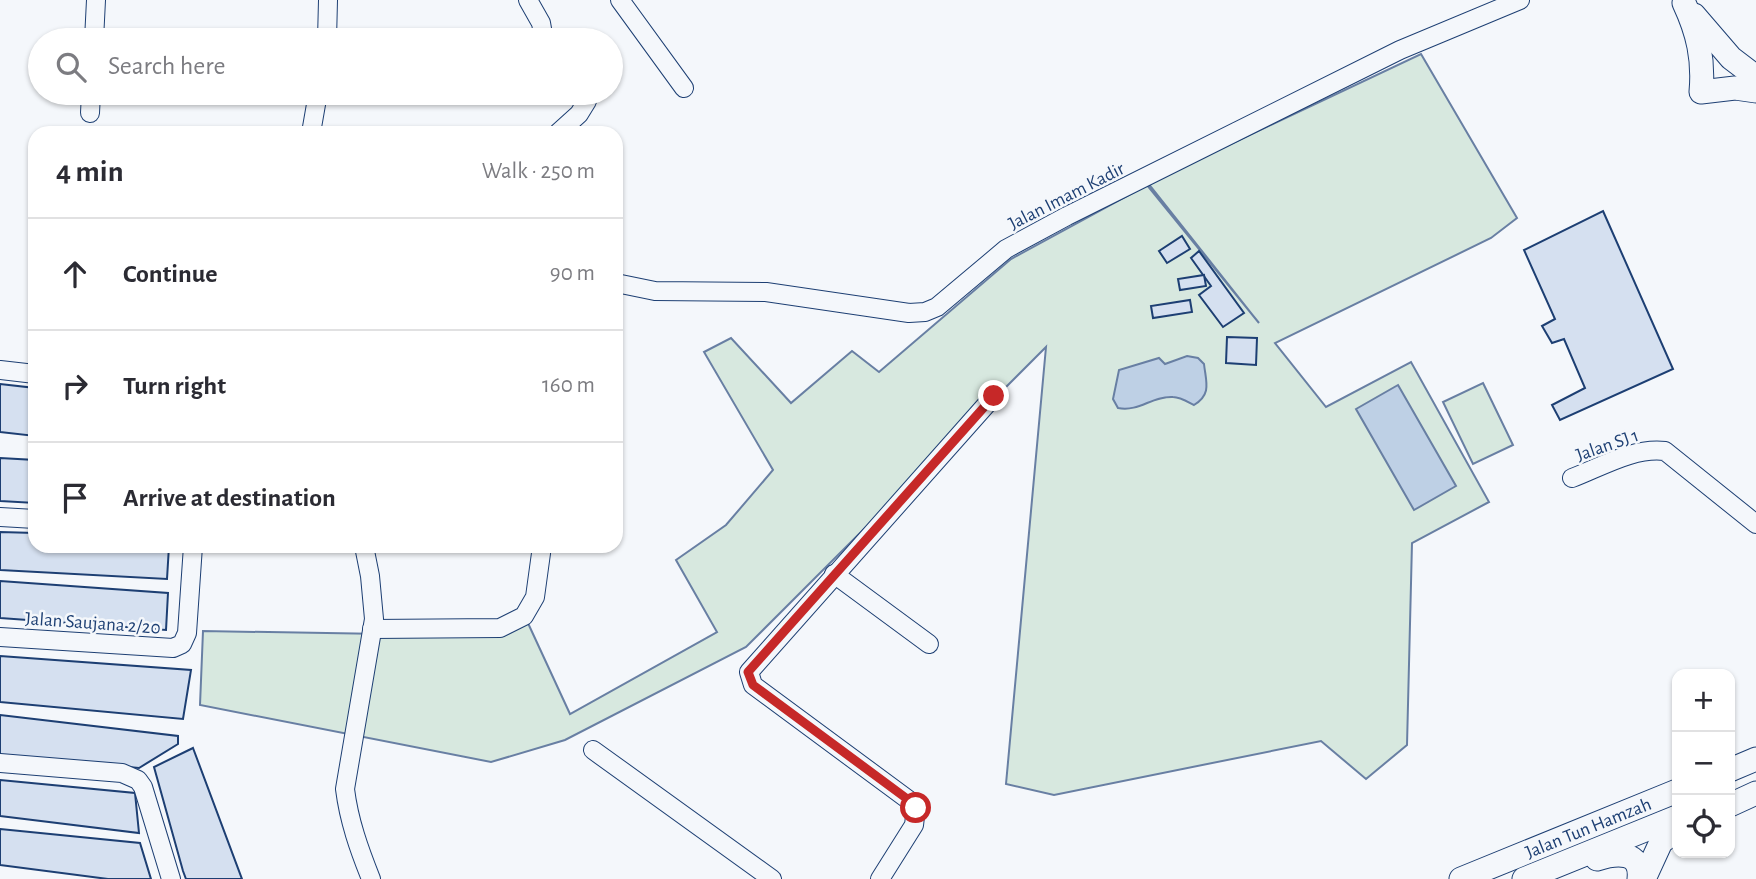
<!DOCTYPE html>
<html lang="en">
<head>
<meta charset="utf-8">
<style>
  :root { --surface:#fff; --page:#f7f7f7; --text:#2b2b33; --muted:#7c7c81; --line:#e1e1e2 }
  body { margin:0; font-family:"Alegreya Sans",sans-serif; background:var(--page); color:var(--text) }
  .controls { position:absolute; right:21px; bottom:21px; display:grid; overflow:hidden; border-radius:14px; box-shadow:0 2px 5px #0004 }
  .controls button { width:63px; height:63px; display:grid; place-items:center; padding:0; border:0; border-bottom:2px solid var(--line); background:var(--surface); color:var(--text); font:35px sans-serif }
  .stop { position:absolute; width:21px; height:21px; margin:-16px; border:5px solid #c62828; border-radius:50%; background:#fff }
  .stop.end { background:#c62828; border-color:#fff; box-shadow:0 2px 7px #0008 }
  .list { margin:0; padding:0; list-style:none }
  h2 { display:flex; justify-content:space-between; align-items:center; height:91px; margin:0; padding:0 28px; font-size:30px }
  h2 small { font-size:23px; font-weight:400; color:var(--muted) }
  .list li { display:grid; grid-template-columns:46px 1fr auto; gap:21px; align-items:center; box-sizing:border-box; height:112px; padding:0 28px; border-top:2px solid var(--line) }
  .list b { display:block; font-size:26px; white-space:nowrap }
  .list em { font-size:23px; font-style:normal; color:var(--muted) }
  .icon { flex:none; width:38px; height:38px; fill:none; stroke:currentColor; stroke-width:2; stroke-linecap:round; stroke-linejoin:round }
  .map { position:relative; flex:none; width:1756px; height:879px; overflow:hidden }
  .search { position:absolute; background:var(--surface); box-shadow:0 2px 5px #0004; left:28px; top:28px; width:595px; height:77px; display:flex; align-items:center; gap:18px; box-sizing:border-box; padding:0 24px; border-radius:38px; color:var(--muted); font-size:26px }
  .panel { position:absolute; background:var(--surface); box-shadow:0 2px 5px #0004; left:28px; top:126px; width:595px; height:427px; border-radius:21px }
  .map>svg:first-child { display:block }
  .green { fill:#d7e8df; stroke:#687fa3; stroke-width:2 }
  .water { fill:#bed0e5; stroke:#687fa3; stroke-width:2 }
  .building { fill:#d5e0f0; stroke:#1d3f73; stroke-width:2 }
  .lines { fill:none; stroke-linecap:round; stroke-linejoin:round }
  .minor-casing { stroke:#1d3f73; stroke-width:20 }
  .major-casing { stroke:#1d3f73; stroke-width:25 }
  .minor { stroke:#f4f7fb; stroke-width:18 }
  .major { stroke:#f4f7fb; stroke-width:23 }
  .route { stroke:#c62828; stroke-width:9 }
  .labels { text-anchor:middle; stroke-width:5; stroke-linejoin:round; paint-order:stroke }
  .street-label { font-size:19px; fill:#1d3f73; stroke:#f4f7fb }
</style>
</head>
<body>
<div class="map">
<svg width="1756" height="879" viewBox="0 0 1756 879">
  <rect width="100%" height="100%" fill="#f4f7fb"/>
  <!-- green -->
  <g class="green">
    <path d="M1421,54L1517,218L1491,238L1275,343L1326,407L1411,362L1489,502L1412,543L1407,745L1366,779L1321,741L1054,795L1006,784L1046,347L746,647L565,740L491,762L200,705L203,631L500,636L527,621L570,714L717,632L676,560L726,525L773,470L704,352L731,338L791,403L852,351L879,372L1011,259L1147,185L1259,323L1148,183Z"/>
    <path d="M1483,383L1513,445L1473,464L1443,402Z"/>
  </g>
  <!-- water -->
  <g class="water">
    <path d="M1187,356L1198,358L1204,364C1206,382 1212,394 1194,405C1188,402 1180,397 1173,397C1151,396 1140,412 1118,408L1113,399L1119,370L1159,358L1165,364Z"/>
    <path d="M1398,385L1456,486L1414,510L1356,409Z"/>
  </g>
  <!-- building -->
  <g class="building">
    <path d="M1603,211L1673,369L1560,420L1552,405L1585,388L1564,339L1552,343L1542,326L1555,319L1524,250Z"/>
    <path d="M1182,236L1190,249L1167,263L1159,251Z"/>
    <path d="M1199,251L1244,313L1223,327L1199,295L1211,286L1191,258Z"/>
    <path d="M1204,275L1206,286L1180,290L1178,279Z"/>
    <path d="M1190,300L1192,312L1153,318L1151,306Z"/>
    <path d="M1227,337L1257,338L1256,365L1226,363Z"/>
    <path d="M0,384L35,388V436L0,432Z"/>
    <path d="M0,458L35,460V503L0,501Z"/>
    <path d="M0,532L35,533V546H169L167,579L0,570Z"/>
    <path d="M0,581L168,593L166,630L0,618Z"/>
    <path d="M0,656L191,670L183,719L0,702Z"/>
    <path d="M0,715L178,736V744L139,768L0,755Z"/>
    <path d="M193,748L242,879H186L183,871L154,767Z"/>
    <path d="M0,780L135,793L139,833L0,816Z"/>
    <path d="M0,829L140,843L151,879H108L0,865Z"/>
  </g>
  <g class="lines">
    <!-- minor casing -->
    <g class="minor-casing">
      <g id="minor">
        <path d="M528,0L541,23L544,40"/>
        <path d="M620,0L684,88"/>
        <path d="M94,40L96,0"/>
        <path d="M327,40L328,0"/>
        <path d="M90,113L91,93"/>
        <path d="M311,133L318,93"/>
        <path d="M558,133L579,114L587,101L586,93"/>
        <path d="M616,283L655,291L766,292L909,313L925,312L937,307L1006,249L1067,216L1400,50L1520,0"/>
        <path d="M0,370L35,374"/>
        <path d="M1572,478C1601,467 1634,447 1665,451L1756,524"/>
        <path d="M0,517L35,519"/>
        <path d="M364,546L370,576L374,619L345,789C349,821 359,849 371,879"/>
        <path d="M834,574L929,644"/>
        <path d="M372,629L500,628L524,616L535,597L542,546"/>
        <path d="M0,637L173,648L182,644L187,633L193,546"/>
        <path d="M593,750L772,879"/>
        <path d="M0,763L122,773L138,780L143,787L171,879"/>
        <path d="M880,879L914,825L916,808L910,801L753,685L749,672L994,396"/>
      </g>
    </g>
    <!-- major casing -->
    <g class="major-casing">
      <g id="major">
        <path d="M1684,3C1698,33 1704,59 1701,92L1735,88L1756,91"/>
        <path d="M1694,15L1731,58L1756,77"/>
        <path d="M1730,770L1756,759"/>
        <path d="M1730,805L1756,793"/>
        <path d="M1597,859C1616,853 1642,850 1639,879"/>
        <path d="M1461,879L1677,791"/>
        <path d="M1524,879L1677,817"/>
        <path d="M1644,879L1661,842L1677,830"/>
      </g>
    </g>
    <!-- minor -->
    <use href="#minor" class="minor"/>
    <!-- major -->
    <use href="#major" class="major"/>
  </g>
  <g class="lines">
    <!-- route -->
    <path class="route" d="M916,808L910,801L753,685L748,672L994,396"/>
  </g>
  <g class="labels">
    <!-- street labels -->
    <g class="street-label">
      <text transform="translate(1066 195) rotate(-27)" y="7">Jalan Imam Kadir</text>
      <text transform="translate(1607 444) rotate(-19)" y="7">Jalan SJ 1</text>
      <text transform="translate(93 622) rotate(4)" y="7">Jalan Saujana 2/20</text>
      <text transform="translate(1588 827) rotate(-22)" y="7">Jalan Tun Hamzah</text>
    </g>
  </g>
</svg>
<div class="controls">
<button>+</button>
<button>−</button>
<button><svg class="icon" aria-label="locate" viewBox="0 0 24 24"><circle cx="12" cy="12" r="6"/><path d="M12 2v4M12 18v4M2 12h4M18 12h4"/></svg></button>
</div>
<div class="stop" style="left:916px;top:808px"></div>
<div class="stop end" style="left:994px;top:396px"></div>
<div class="search"><svg class="icon" aria-label="search" viewBox="0 0 24 24"><circle cx="10" cy="10" r="6"/><path d="M15 15l6 6"/></svg>Search here</div>
<section class="panel">
<h2>4 min<small>Walk · 250 m</small></h2>
<ul class="list">
<li><svg class="icon" aria-label="ahead" viewBox="0 0 24 24"><path d="M12 20V5M6 11l6-6 6 6"/></svg><div><b>Continue</b></div><em>90 m</em></li>
<li><svg class="icon" aria-label="right" viewBox="0 0 24 24"><path d="M7 20v-9h11M14 6l5 5-5 5"/></svg><div><b>Turn right</b></div><em>160 m</em></li>
<li><svg class="icon" aria-label="arrive" viewBox="0 0 24 24"><path d="M6 21V4h12l-3 4 3 4H6"/></svg><div><b>Arrive at destination</b></div></li>
</ul>
</section>
</div>
</body>
</html>
